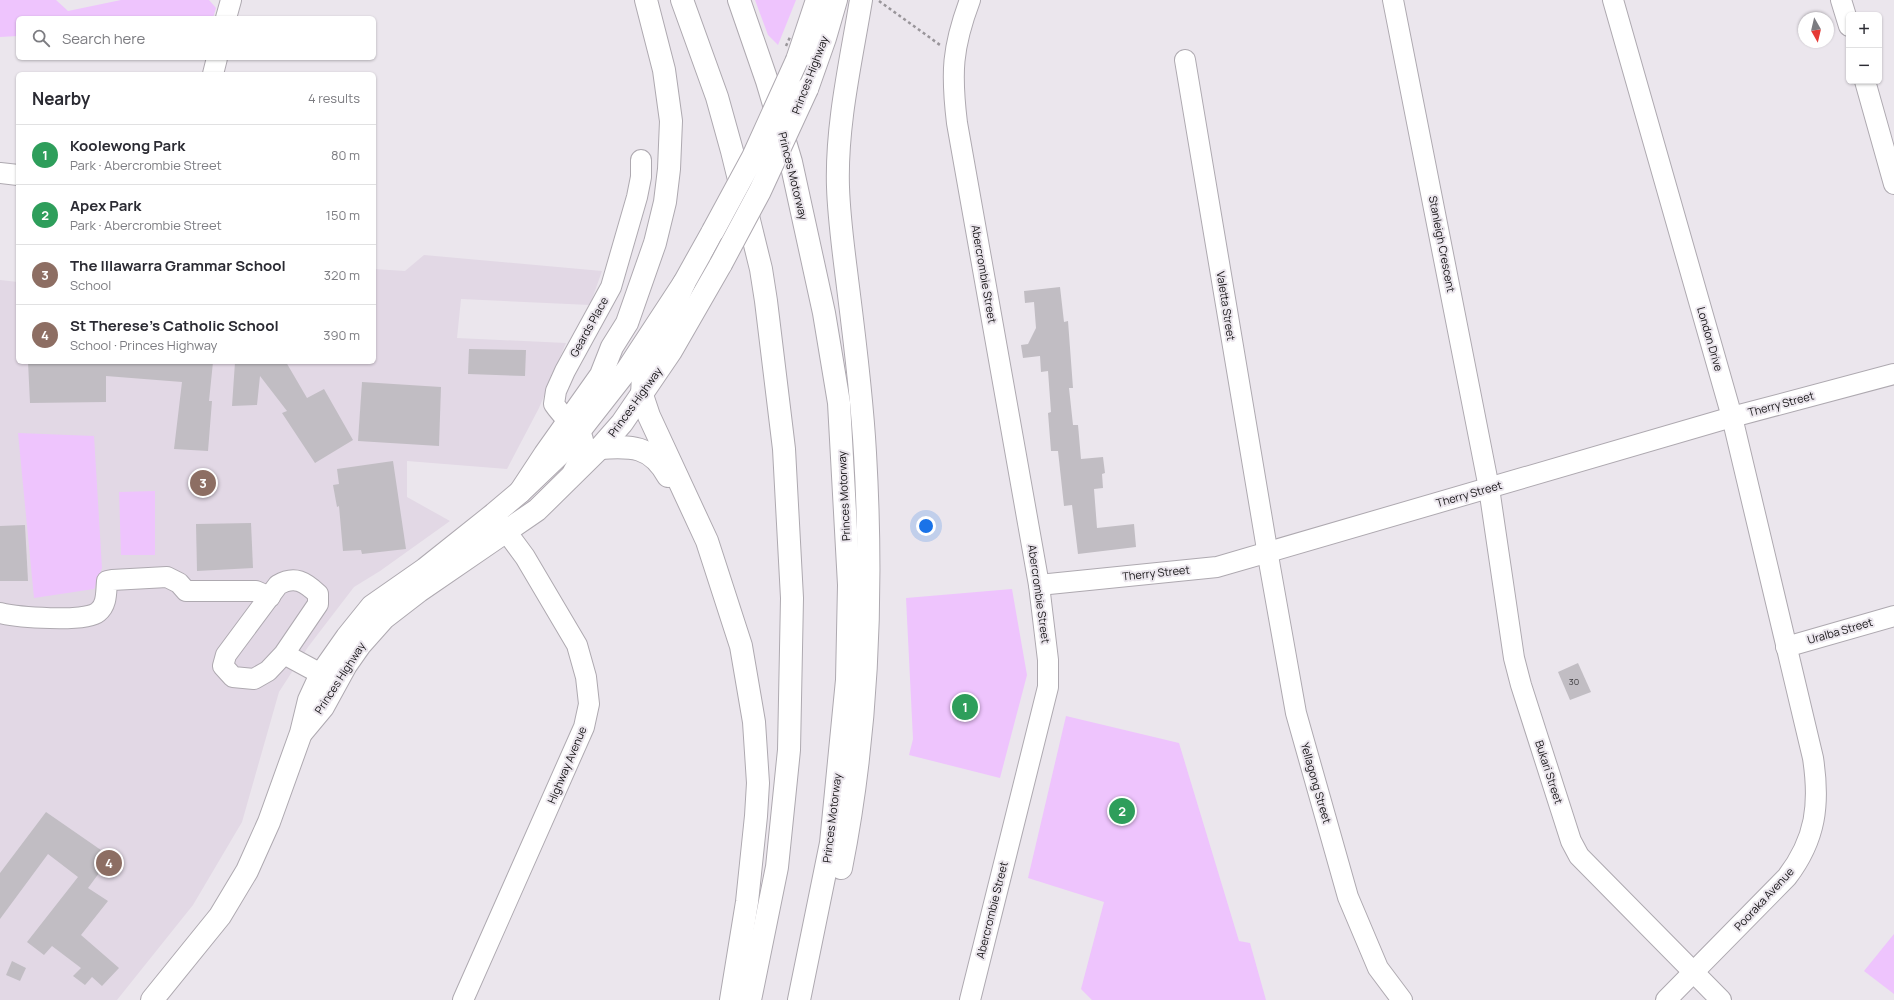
<!DOCTYPE html>
<html lang="en">
<head>
<meta charset="utf-8">
<style>
  :root { --surface:#fff; --page:#f2f2f3; --text:#2b2b33; --muted:#7c7c81; --line:#e1e1e2; --accent:#397712 }
  body { margin:0; font-family:Manrope,sans-serif; background:var(--page); color:var(--text) }
  .controls { position:absolute; right:12px; top:12px; display:grid; overflow:hidden; border-radius:6px; box-shadow:0 1px 3px #0004 }
  .controls button { width:36px; height:36px; display:grid; place-items:center; padding:0; border:0; border-bottom:1px solid var(--line); background:var(--surface); color:var(--text); font:20px sans-serif }
  .compass { position:absolute; left:1798px; top:12px; width:36px; height:36px; border-radius:50%; background:var(--surface); box-shadow:0 1px 3px #0004; rotate:172deg }
  .you { position:absolute; left:926px; top:526px; width:14px; height:14px; margin:-10px; border:3px solid #fff; border-radius:50%; background:#1a73e8; box-shadow:0 0 0 6px #1a73e833 }
  .badge { display:grid; place-items:center; width:26px; height:26px; border-radius:50%; background:var(--accent); color:#fff; font-size:13px; font-weight:700 }
  .pin { position:absolute; translate:-50% -50%; border:2px solid #fff; box-shadow:0 1px 4px #0006 }
  .list { margin:0; padding:0; list-style:none }
  h2 { display:flex; justify-content:space-between; align-items:center; height:52px; margin:0; padding:0 16px; font-size:17px }
  h2 small { font-size:13px; font-weight:400; color:var(--muted) }
  .list li { display:grid; grid-template-columns:26px 1fr auto; gap:12px; align-items:center; box-sizing:border-box; height:60px; padding:0 16px; border-top:1px solid var(--line) }
  .list b { display:block; font-size:15px; white-space:nowrap }
  .list p { margin:0; font-size:13px; white-space:nowrap; color:var(--muted) }
  .list em { font-size:13px; font-style:normal; color:var(--muted) }
  .icon { flex:none; width:22px; height:22px; fill:none; stroke:currentColor; stroke-width:2; stroke-linecap:round; stroke-linejoin:round }
  .map { position:relative; flex:none; width:1894px; height:1000px; overflow:hidden }
  .search { position:absolute; background:var(--surface); box-shadow:0 1px 3px #0004; left:16px; top:16px; width:360px; height:44px; display:flex; align-items:center; gap:10px; box-sizing:border-box; padding:0 14px; border-radius:6px; color:var(--muted); font-size:15px }
  .panel { position:absolute; background:var(--surface); box-shadow:0 1px 3px #0004; left:16px; top:72px; width:360px; height:292px; border-radius:6px }
  .map>svg:first-child { display:block }
  .built { fill:#e2d8e5 }
  .green { fill:#eec4fd }
  .building { fill:#c1bdc3 }
  .lines { fill:none; stroke-linecap:round; stroke-linejoin:round }
  .minor-casing { stroke:#aea9b0; stroke-width:22 }
  .major-casing { stroke:#aea9b0; stroke-width:24 }
  .highway-casing { stroke:#aea9b0; stroke-width:24 }
  .path { stroke:#99959a; stroke-width:2.5; stroke-dasharray:3 3; stroke-linecap:butt }
  .minor { stroke:#fff; stroke-width:20 }
  .major { stroke:#fff; stroke-width:22 }
  .highway { stroke:#fff; stroke-width:22 }
  .major-bridge-casing { stroke:#aea9b0; stroke-width:24; stroke-linecap:butt }
  .path-bridge { stroke:#99959a; stroke-width:2.5; stroke-dasharray:3 3; stroke-linecap:butt }
  .major-bridge { stroke:#fff; stroke-width:22 }
  .labels { text-anchor:middle; stroke-width:4; stroke-linejoin:round; paint-order:stroke }
  .number-label { font-size:9px; fill:#3f3d40 }
  .street-label { font-size:11px; fill:#141214; stroke:#ebe6ed }
</style>
</head>
<body>
<div class="map">
<svg width="1894" height="1000" viewBox="0 0 1894 1000">
  <rect width="100%" height="100%" fill="#ebe6ed"/>
  <!-- built -->
  <path class="built" d="M424,255L602,271L590,305L461,299L457,338L566,343L539,408L507,469L407,461V497L450,521L380,571L354,587L308,647L279,692L242,822L193,905L117,1000H0V280L18,282V362H374V269L405,271Z"/>
  <!-- green -->
  <g class="green">
    <path d="M0,0H56L68,11L121,0H209L216,8L213,18H18V36L0,37Z"/>
    <path d="M755,0H796L778,45L768,35Z"/>
    <path d="M18,433L94,436L102,568L94,589L34,598Z"/>
    <path d="M155,491V555H121L119,492Z"/>
    <path d="M1012,589L1027,675L1000,778L909,755L913,739L906,598Z"/>
    <path d="M1066,716L1179,743L1239,941L1250,943L1266,1000H1092L1081,989L1104,902L1028,878Z"/>
    <path d="M1894,934V994L1864,971Z"/>
  </g>
  <!-- building -->
  <g class="building">
    <path d="M1060,287L1064,322L1068,321L1073,388H1069L1073,425H1078L1081,459L1103,457L1105,473L1102,474L1103,488L1094,489L1097,528L1134,524L1136,547L1078,554L1072,505L1064,506L1058,451H1051L1048,413L1051,412L1048,371L1041,372L1040,356L1023,358L1021,345L1028,344L1036,328L1034,302L1025,303L1024,291Z"/>
    <path d="M469,349L526,350L525,376L468,374Z"/>
    <path d="M28,362H213L209,401H212L208,451L174,449L182,382L106,376V402L30,403Z"/>
    <path d="M235,362H286L307,398L324,389L353,440L315,463L282,413L287,411L260,376L257,405L232,406Z"/>
    <path d="M362,382L441,387L439,446L358,441Z"/>
    <path d="M393,461L406,549L362,554L361,550L343,551L339,506L337,507L333,485L339,484L337,469Z"/>
    <path d="M251,523L253,568L197,571L196,524Z"/>
    <path d="M25,525L28,581H0V526Z"/>
    <path d="M1578,663L1591,692L1570,700L1558,672Z"/>
    <path d="M46,812L111,857L88,888L108,901L81,935L119,968L102,986L92,977L85,985L73,976L81,968L52,946L44,955L27,942L78,877L48,854L0,919V873Z"/>
    <path d="M12,961L26,968L20,981L6,975Z"/>
  </g>
  <g class="lines">
    <!-- minor casing -->
    <g class="minor-casing">
      <g id="minor">
        <path d="M970,0C952,48 951,73 957,123L1039,585L1048,660V687L970,1000"/>
        <path d="M1393,0L1489,488L1514,658L1521,685L1571,841L1579,856L1721,1000"/>
        <path d="M1613,0L1732,417L1813,758C1820,804 1816,839 1787,877L1666,1000"/>
        <path d="M1841,0L1849,26"/>
        <path d="M226,18L231,0"/>
        <path d="M1185,60L1270,567L1296,713L1348,897L1378,968L1402,1000"/>
        <path d="M213,74L217,58"/>
        <path d="M1865,81L1894,184"/>
        <path d="M0,173L18,175"/>
        <path d="M573,472C597,430 575,435 554,404L556,391L565,371L611,287L637,197L641,177V160"/>
        <path d="M1039,585L1217,567L1732,417L1894,374"/>
        <path d="M0,613C16,617 85,623 98,612C107,605 106,593 107,581L112,580L167,577L179,583L186,591H256L270,597"/>
        <path d="M1786,647L1894,616"/>
        <path d="M284,654L268,671L254,679L233,677L223,666L226,655L278,585C295,575 305,582 318,594V604L284,654L321,674"/>
        <path d="M463,1000L584,727L589,704L586,677L577,645L525,557L497,519"/>
      </g>
    </g>
    <!-- major casing -->
    <g class="major-casing">
      <g id="major">
        <path d="M797,60L817,0"/>
        <path d="M807,89L825,38L836,0"/>
        <path d="M303,731L323,707L346,665L360,645L384,618L419,591L537,510L600,448L622,423L671,351L721,264"/>
        <path d="M152,1000L220,916L247,871L269,822L301,733L309,700L321,674L347,637L372,606L425,569L494,514L520,492L566,448L627,370L684,283L713,231"/>
      </g>
    </g>
    <!-- highway casing -->
    <g class="highway-casing">
      <g id="highway">
        <path d="M682,0L717,97L732,151L761,269L766,301L784,449L792,598L789,750L777,867L750,1000"/>
        <path d="M739,0L767,81L791,162L824,313L839,403L849,585L847,680L831,843L799,1000"/>
        <path d="M684,283L643,375L642,395L649,416L707,541L741,646L754,722L758,783L756,816L747,902L731,1000"/>
        <path d="M600,448C631,446 651,445 668,476"/>
        <path d="M520,492L545,454L601,375L612,347L627,323L655,243L665,202L669,169L671,121L664,70L646,0"/>
        <path d="M841,868C868,732 873,591 865,453C862,397 855,342 848,287C844,254 839,220 838,187C836,125 851,61 861,0"/>
      </g>
    </g>
    <!-- path -->
    <path class="path" d="M879,1L940,45"/>
    <!-- minor -->
    <use href="#minor" class="minor"/>
    <!-- major -->
    <use href="#major" class="major"/>
    <!-- highway -->
    <use href="#highway" class="highway"/>
    <!-- major-bridge casing -->
    <g class="major-bridge-casing">
      <g id="major-bridge">
        <path d="M713,231L753,157L797,60"/>
        <path d="M721,264L760,191L807,89"/>
      </g>
    </g>
    <!-- path-bridge -->
    <path class="path-bridge" d="M786,46L790,37"/>
    <!-- major-bridge -->
    <use href="#major-bridge" class="major-bridge"/>
  </g>
  <g class="labels">
    <!-- number labels -->
    <g class="number-label">
      <text x="1574" y="685">30</text>
    </g>
    <!-- street labels -->
    <g class="street-label">
      <text transform="translate(810 75) rotate(-69)" y="4">Princes Highway</text>
      <text transform="translate(793 176) rotate(76)" y="4">Princes Motorway</text>
      <text transform="translate(1442 244) rotate(79)" y="4">Stanleigh Crescent</text>
      <text transform="translate(984 274) rotate(80)" y="4">Abercrombie Street</text>
      <text transform="translate(1226 306) rotate(81)" y="4">Valetta Street</text>
      <text transform="translate(589 327) rotate(-61)" y="4">Geards Place</text>
      <text transform="translate(1710 339) rotate(74)" y="4">London Drive</text>
      <text transform="translate(635 402) rotate(-54)" y="4">Princes Highway</text>
      <text transform="translate(1781 404) rotate(-15)" y="4">Therry Street</text>
      <text transform="translate(1469 494) rotate(-16)" y="4">Therry Street</text>
      <text transform="translate(844 496) rotate(-93)" y="4">Princes Motorway</text>
      <text transform="translate(1156 573) rotate(-6)" y="4">Therry Street</text>
      <text transform="translate(1039 594) rotate(82)" y="4">Abercrombie Street</text>
      <text transform="translate(1840 631) rotate(-16)" y="4">Uralba Street</text>
      <text transform="translate(340 678) rotate(-57)" y="4">Princes Highway</text>
      <text transform="translate(567 765) rotate(-67)" y="4">Highway Avenue</text>
      <text transform="translate(1549 772) rotate(72)" y="4">Bukari Street</text>
      <text transform="translate(1316 783) rotate(74)" y="4">Yellagong Street</text>
      <text transform="translate(832 818) rotate(-83)" y="4">Princes Motorway</text>
      <text transform="translate(1764 899) rotate(-47)" y="4">Pooraka Avenue</text>
      <text transform="translate(992 910) rotate(-76)" y="4">Abercrombie Street</text>
    </g>
  </g>
</svg>
<div class="controls">
<button>+</button>
<button>−</button>
</div>
<svg class="compass" viewBox="-18 -18 36 36"><path d="M0-13l5 13h-10z" fill="#e53935"/><path d="M0 13l5-13h-10z" fill="#7c7c81"/></svg>
<div class="you"></div>
<div class="pin badge" style="left:965px;top:707px;background:#2e9e5b">1</div>
<div class="pin badge" style="left:1122px;top:811px;background:#2e9e5b">2</div>
<div class="pin badge" style="left:203px;top:483px;background:#8d6e63">3</div>
<div class="pin badge" style="left:109px;top:863px;background:#8d6e63">4</div>
<div class="search"><svg class="icon" aria-label="search" viewBox="0 0 24 24"><circle cx="10" cy="10" r="6"/><path d="M15 15l6 6"/></svg>Search here</div>
<section class="panel">
<h2>Nearby<small>4 results</small></h2>
<ul class="list">
<li><span class="badge" style="background:#2e9e5b">1</span><div><b>Koolewong Park</b><p>Park · Abercrombie Street</p></div><em>80 m</em></li>
<li><span class="badge" style="background:#2e9e5b">2</span><div><b>Apex Park</b><p>Park · Abercrombie Street</p></div><em>150 m</em></li>
<li><span class="badge" style="background:#8d6e63">3</span><div><b>The Illawarra Grammar School</b><p>School</p></div><em>320 m</em></li>
<li><span class="badge" style="background:#8d6e63">4</span><div><b>St Therese's Catholic School</b><p>School · Princes Highway</p></div><em>390 m</em></li>
</ul>
</section>
</div>
</body>
</html>
